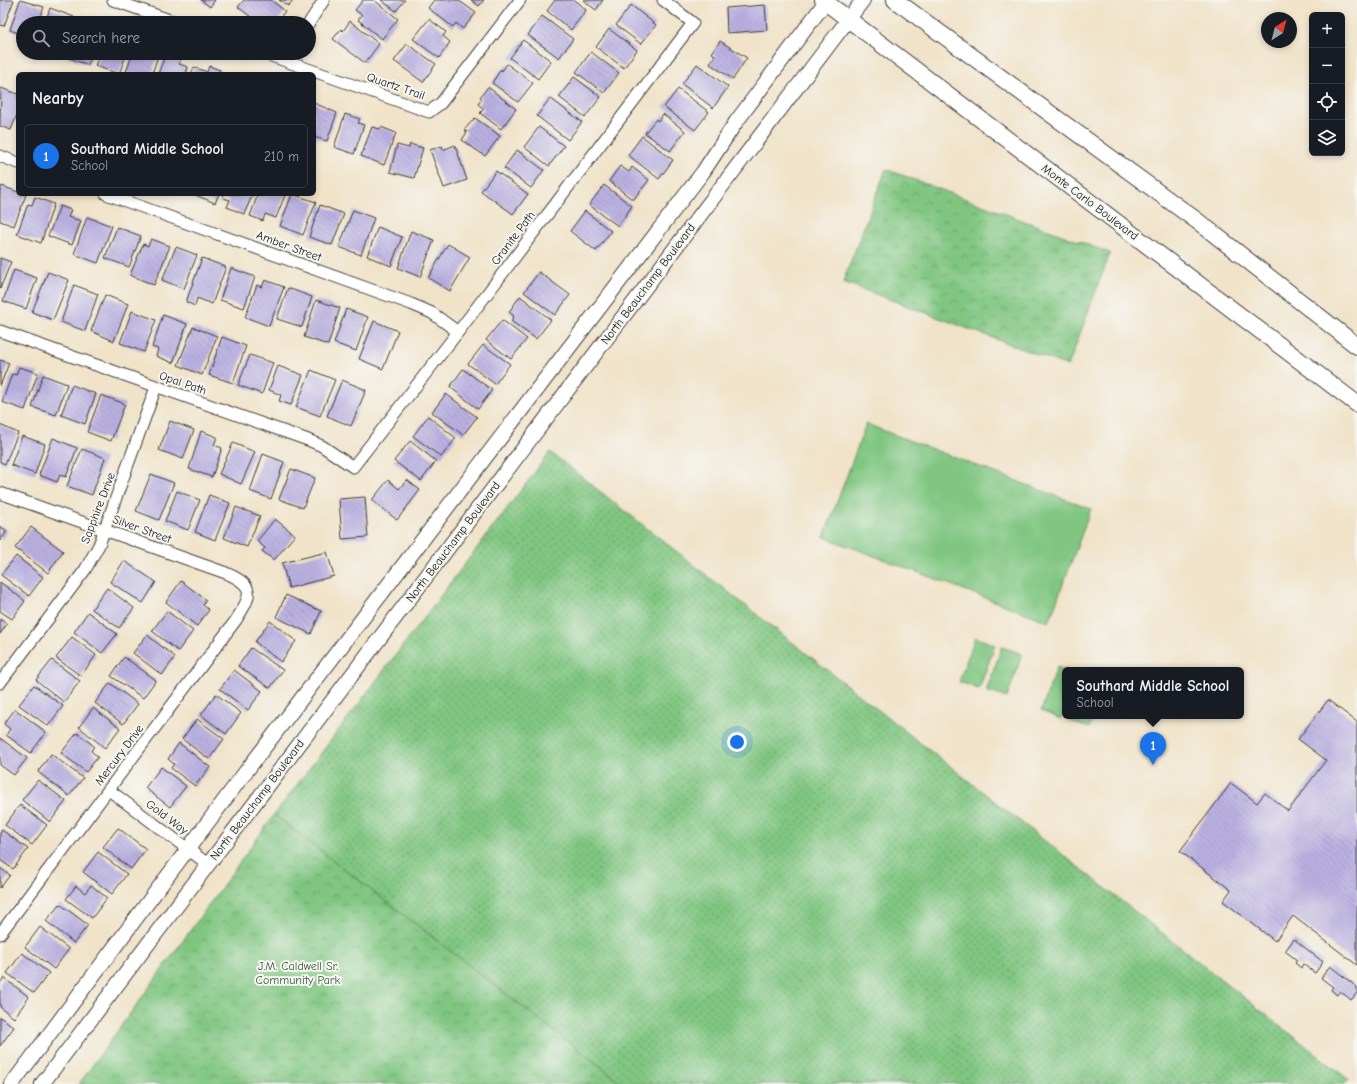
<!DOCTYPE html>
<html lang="en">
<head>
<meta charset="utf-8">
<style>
  :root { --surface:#171b24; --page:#242831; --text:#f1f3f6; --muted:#9ea1a6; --line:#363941; --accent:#1a73e8 }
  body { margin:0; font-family:"Comic Neue",sans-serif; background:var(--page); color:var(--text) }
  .controls { position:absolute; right:12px; top:12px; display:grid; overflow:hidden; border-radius:6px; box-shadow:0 2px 6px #0003 }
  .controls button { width:36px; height:36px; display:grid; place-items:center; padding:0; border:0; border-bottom:1px solid var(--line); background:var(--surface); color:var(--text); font:20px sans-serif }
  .compass { position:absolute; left:1261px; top:12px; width:36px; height:36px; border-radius:50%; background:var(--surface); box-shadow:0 2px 6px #0003; rotate:36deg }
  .you { position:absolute; left:737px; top:742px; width:14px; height:14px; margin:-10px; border:3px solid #fff; border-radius:50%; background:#1a73e8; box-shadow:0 0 0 6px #1a73e833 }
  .badge { display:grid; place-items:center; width:26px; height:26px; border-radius:50%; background:var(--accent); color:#fff; font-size:13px; font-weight:700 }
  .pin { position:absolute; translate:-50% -33px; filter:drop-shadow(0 1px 2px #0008) }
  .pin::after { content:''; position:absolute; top:21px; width:14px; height:12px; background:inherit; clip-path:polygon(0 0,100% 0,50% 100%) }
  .popup { position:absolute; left:1062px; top:667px; width:182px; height:52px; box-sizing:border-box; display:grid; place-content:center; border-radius:6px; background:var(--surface); filter:drop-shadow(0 1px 3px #0005); font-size:13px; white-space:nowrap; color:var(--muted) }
  .popup b { font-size:15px; color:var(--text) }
  .popup::after { content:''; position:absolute; left:50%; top:100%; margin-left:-8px; border:8px solid transparent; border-top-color:var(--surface) }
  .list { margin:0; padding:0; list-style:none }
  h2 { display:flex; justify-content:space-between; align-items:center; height:52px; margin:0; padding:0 16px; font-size:17px }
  h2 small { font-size:13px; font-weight:400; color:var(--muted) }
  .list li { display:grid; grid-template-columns:26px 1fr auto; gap:12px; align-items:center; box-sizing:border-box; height:64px; margin:0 8px 8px; padding:0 8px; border:1px solid var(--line); border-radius:6px }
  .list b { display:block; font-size:15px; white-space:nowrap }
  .list p { margin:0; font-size:13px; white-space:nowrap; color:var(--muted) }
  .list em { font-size:13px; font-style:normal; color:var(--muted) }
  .icon { flex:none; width:22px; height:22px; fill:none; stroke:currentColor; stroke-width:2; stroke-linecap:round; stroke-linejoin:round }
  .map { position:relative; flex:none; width:1357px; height:1084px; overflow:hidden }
  .search { position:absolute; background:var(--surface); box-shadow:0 2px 6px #0003; left:16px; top:16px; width:300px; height:44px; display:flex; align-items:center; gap:10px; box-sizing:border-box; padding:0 14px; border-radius:22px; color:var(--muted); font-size:15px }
  .panel { position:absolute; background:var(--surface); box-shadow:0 2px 6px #0003; left:16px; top:72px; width:300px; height:124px; border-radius:6px }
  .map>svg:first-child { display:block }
  .grass { fill:url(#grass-dots); stroke:#4e714e }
  .park { fill:url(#park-crowns); stroke:#4e714e }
  .pitch { fill:#80c681; stroke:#4e714e }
  .building { fill:url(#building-back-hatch) }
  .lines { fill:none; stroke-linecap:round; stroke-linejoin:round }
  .minor-casing { stroke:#3c3a36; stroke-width:13 }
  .tertiary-casing { stroke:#3c3a36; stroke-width:16 }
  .secondary-casing { stroke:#3c3a36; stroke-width:18 }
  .minor { stroke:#fff; stroke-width:11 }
  .tertiary { stroke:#fff; stroke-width:14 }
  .secondary { stroke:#fff; stroke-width:16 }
  .labels { text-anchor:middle; stroke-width:4; stroke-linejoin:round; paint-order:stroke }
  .street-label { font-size:12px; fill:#1c1c1c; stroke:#f6f6f2 }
  .park-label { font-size:12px; fill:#3f583f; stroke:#f6f6f2 }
</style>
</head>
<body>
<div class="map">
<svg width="1357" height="1084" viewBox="0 0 1357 1084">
  <defs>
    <pattern id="grass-dots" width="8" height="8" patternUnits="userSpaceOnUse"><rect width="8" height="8" fill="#80c681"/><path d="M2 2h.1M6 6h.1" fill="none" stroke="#68a069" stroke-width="1.8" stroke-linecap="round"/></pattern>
    <pattern id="park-crowns" width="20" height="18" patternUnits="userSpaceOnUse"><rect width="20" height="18" fill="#80c681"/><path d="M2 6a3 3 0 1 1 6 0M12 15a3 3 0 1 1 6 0" fill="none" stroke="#68a069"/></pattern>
    <pattern id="building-back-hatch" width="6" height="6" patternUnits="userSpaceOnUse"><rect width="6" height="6" fill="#b9b0e1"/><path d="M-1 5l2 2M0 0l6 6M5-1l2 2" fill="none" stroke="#9e97c0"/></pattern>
  </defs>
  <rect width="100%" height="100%" fill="#f6f6f2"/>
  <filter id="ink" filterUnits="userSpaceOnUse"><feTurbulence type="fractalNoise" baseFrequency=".025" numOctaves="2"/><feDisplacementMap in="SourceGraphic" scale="8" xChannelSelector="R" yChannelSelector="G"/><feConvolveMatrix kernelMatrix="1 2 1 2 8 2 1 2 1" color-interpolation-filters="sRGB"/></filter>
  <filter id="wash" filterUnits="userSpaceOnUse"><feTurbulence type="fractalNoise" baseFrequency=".012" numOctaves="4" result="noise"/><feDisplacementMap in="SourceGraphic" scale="16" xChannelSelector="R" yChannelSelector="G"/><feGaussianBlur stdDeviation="0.9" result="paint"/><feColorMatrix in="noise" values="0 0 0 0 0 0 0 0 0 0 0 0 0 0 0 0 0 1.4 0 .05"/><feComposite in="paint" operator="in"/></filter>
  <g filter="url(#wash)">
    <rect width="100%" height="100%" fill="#f0e3c9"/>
    <!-- grass -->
    <path class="grass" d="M550,452L1348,1079L1344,1084H623L274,815Z"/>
    <!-- park -->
    <g class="park">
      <path d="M886,169L1110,253L1068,366L843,282Z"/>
      <path d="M274,815L623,1084H79Z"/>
    </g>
    <!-- pitch -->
    <g class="pitch">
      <path d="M866,424L1091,509L1049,622L824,537Z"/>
      <path d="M975,637L995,645L979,689L959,682Z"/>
      <path d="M1002,647L1022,654L1007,698L986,691Z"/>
      <path d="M1057,667L1065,670V709L1061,719L1041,711Z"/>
      <path d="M1071,716H1094L1089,728L1069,721Z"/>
    </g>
    <g id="blocks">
      <!-- building -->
      <g class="building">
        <path d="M0,0H14L4,26L0,25Z"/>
        <path d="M20,0L44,7L38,23H23V35L10,30Z"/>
        <path d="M201,0H215L210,7Z"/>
        <path d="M244,0H271L285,11L276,23H259L238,7Z"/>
        <path d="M279,0H293L288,6Z"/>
        <path d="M363,0H374L398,19L382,39L358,20L362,15L355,10Z"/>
        <path d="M381,0H405L396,11Z"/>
        <path d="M434,0H458L476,13L463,29L456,23L453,27L428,8Z"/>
        <path d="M471,0H484L479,6Z"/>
        <path d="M555,0H574L586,10L571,30L547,11Z"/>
        <path d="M583,0H603L596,10Z"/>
        <path d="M631,5L656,25L641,44L616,25Z"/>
        <path d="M765,5L767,30L727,33L726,8Z"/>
        <path d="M50,8L74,17L72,23H45Z"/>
        <path d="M542,16L573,39L559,58L528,35Z"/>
        <path d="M429,19L446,32L443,36L450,42L439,58L413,39Z"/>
        <path d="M350,21L379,44L365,63L333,39L341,29L343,31Z"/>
        <path d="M609,29L637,50L624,68L596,47Z"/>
        <path d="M523,40L551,61L538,79L510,58Z"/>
        <path d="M720,41L747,58L733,79L710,64L715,55L712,53Z"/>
        <path d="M407,44L436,64L423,82L394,61Z"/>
        <path d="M591,52L619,73L604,93L576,72Z"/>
        <path d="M69,53H92L88,65L67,57Z"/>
        <path d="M100,53H127L119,74L95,66Z"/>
        <path d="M133,53H159L152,74H132L126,72Z"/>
        <path d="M166,53H175L182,56L179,64L188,67L186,74H158Z"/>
        <path d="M507,64L533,83L518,102L492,83L501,69L502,71Z"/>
        <path d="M697,64L728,87L713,108L682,84Z"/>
        <path d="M209,66L220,70L219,74H191L194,67L207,72Z"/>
        <path d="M574,77L601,97L585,117L559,97Z"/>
        <path d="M488,87L516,109L501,129L480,113L484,109L478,104L482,99L480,97Z"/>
        <path d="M1,88L18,94V112L11,130L0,126Z"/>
        <path d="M678,89L709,112L695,130L664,107Z"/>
        <path d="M550,98L582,122L568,140L537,116Z"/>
        <path d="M314,103L337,113L327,141L314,137Z"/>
        <path d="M345,114L360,119L358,123L364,125L354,154L334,147Z"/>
        <path d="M663,114L685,131L670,151L645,133L656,119L658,121Z"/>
        <path d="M475,118L500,136L485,156L462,140L467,132L464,130Z"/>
        <path d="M372,127L380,129L381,127L396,133L384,165L361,156Z"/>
        <path d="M539,127L564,146L549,166L524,147Z"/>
        <path d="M642,136L673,160L659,179L628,155Z"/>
        <path d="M410,144L423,148L414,178L390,172L397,145L409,148Z"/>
        <path d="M455,145L467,180L444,188L430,150L442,146L443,150Z"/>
        <path d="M517,150L544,170L531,188L504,168Z"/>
        <path d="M620,166L629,172L632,167L649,180L633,200L609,181Z"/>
        <path d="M496,171L528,194L513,214L481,191Z"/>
        <path d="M604,185L632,206L618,226L589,205Z"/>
        <path d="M2,186L18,192V194L26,195L14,226L0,221V191Z"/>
        <path d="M193,194H219L215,203Z"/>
        <path d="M224,194H253L244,214L227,207L230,200L223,198Z"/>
        <path d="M258,194L285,195L276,218L265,214L263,221L250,216Z"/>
        <path d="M292,194L316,202L303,235L280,226Z"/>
        <path d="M35,197L54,204L41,243L17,234L28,204L32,205Z"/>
        <path d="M320,205L344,214L332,245L309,237Z"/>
        <path d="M60,206L71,210L68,217L81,221L72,245L48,236Z"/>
        <path d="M353,210L374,218L361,255L339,247Z"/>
        <path d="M585,211L611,231L596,251L570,231Z"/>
        <path d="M87,217L112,226L98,263L74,254Z"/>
        <path d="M117,227L141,236L129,267L105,258Z"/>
        <path d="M378,227L402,237L391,266L367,256Z"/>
        <path d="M411,231L434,240L420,277L398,268Z"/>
        <path d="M151,239L170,246L154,285L130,275L143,244L148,246Z"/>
        <path d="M448,244L470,257L450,291L428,278Z"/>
        <path d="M176,247L197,255L184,289L162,280Z"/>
        <path d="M0,258L11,262L0,289Z"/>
        <path d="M202,258L226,267L212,304L197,298L195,306L186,302Z"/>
        <path d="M231,268L255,277L244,308L220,300Z"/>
        <path d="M14,270L37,278L26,309L3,301Z"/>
        <path d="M48,272L69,280L53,320L32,312Z"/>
        <path d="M539,272L570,295L555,315L524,292Z"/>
        <path d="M265,280L284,287L269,326L245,317L257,285L262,287Z"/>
        <path d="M74,285L98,294L85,331L61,322Z"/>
        <path d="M288,288L312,297L302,327L277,319Z"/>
        <path d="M105,295L128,304L114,341L91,331Z"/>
        <path d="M520,296L551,320L536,339L511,321L514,316L509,312Z"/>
        <path d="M316,300L340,308L328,345L304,337Z"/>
        <path d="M346,309L368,317L356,351L334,343Z"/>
        <path d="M132,311L156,320L144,352L120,343Z"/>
        <path d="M163,315L187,324L173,363L156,356L158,349L152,347Z"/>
        <path d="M502,320L527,339L511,359L486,340Z"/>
        <path d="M374,321L398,331L383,369L359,359Z"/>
        <path d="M193,327L217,336L202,375L178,365Z"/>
        <path d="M222,337L246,346L233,383L209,375Z"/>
        <path d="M483,345L510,364L495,384L468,364Z"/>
        <path d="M250,355L273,363L262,394L238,385Z"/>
        <path d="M0,360L9,363L0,386Z"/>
        <path d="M278,366L303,375L291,405L279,401L281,395L269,390Z"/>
        <path d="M19,367L38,373L25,410L2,402L12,374L16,375Z"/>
        <path d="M463,369L492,390L478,409L450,387Z"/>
        <path d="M311,370L335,380L320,416L296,407Z"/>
        <path d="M43,375L67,384L56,415L32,407Z"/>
        <path d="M342,380L366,390L351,426L327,416Z"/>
        <path d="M72,385L96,394L85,424L61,415Z"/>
        <path d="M446,394L477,417L463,435L432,412Z"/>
        <path d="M101,395L125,404L111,441L87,432Z"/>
        <path d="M428,416L456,438L441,457L413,436Z"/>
        <path d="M170,421L194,430L183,459L159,450Z"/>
        <path d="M0,425L18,433L5,464L0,462Z"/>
        <path d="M201,431L217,437L214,445L222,448L212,477L189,469Z"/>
        <path d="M22,436L45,444L35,474L11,465Z"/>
        <path d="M53,438L77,448L66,477L60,475L57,482L39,475Z"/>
        <path d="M410,441L436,461L421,481L394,461Z"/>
        <path d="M233,443L255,452L241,484L219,474Z"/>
        <path d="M82,449L105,458L92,495L67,486Z"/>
        <path d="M263,454L284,462L271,499L250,491Z"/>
        <path d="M291,469L315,478L303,508L279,499Z"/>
        <path d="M151,474L174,483L159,520L136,511Z"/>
        <path d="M388,480L399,489L407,480L420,490L397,520L372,500Z"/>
        <path d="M177,491L200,500L188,530L165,521Z"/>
        <path d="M209,495L230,503L215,540L195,532Z"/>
        <path d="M365,497L368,537L342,539L339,499Z"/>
        <path d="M236,507L260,516L247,547L224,538Z"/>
        <path d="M275,519L295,535L274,560L262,551L265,548L257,541Z"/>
        <path d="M0,526L7,531L0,541Z"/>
        <path d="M31,527L63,551L48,573L15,548Z"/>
        <path d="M327,552L334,576L289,588L282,563Z"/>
        <path d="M16,556L43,577L29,596L1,575Z"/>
        <path d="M124,561L156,582L143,603L110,582Z"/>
        <path d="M181,581L206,600L203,605L209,610L197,626L166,602Z"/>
        <path d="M0,582L25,601L12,619L0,611Z"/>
        <path d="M107,588L134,608L119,628L92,609Z"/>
        <path d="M286,595L321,611L311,634L276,617Z"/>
        <path d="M167,611L193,631L178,651L152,631Z"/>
        <path d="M88,612L117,634L102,653L74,632Z"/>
        <path d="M0,619L7,624L0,634Z"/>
        <path d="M270,621L296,641L281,662L255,642Z"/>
        <path d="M147,635L175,657L162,675L133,653Z"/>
        <path d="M72,637L96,655L81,676L56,658Z"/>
        <path d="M251,648L283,670L270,688L238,666Z"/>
        <path d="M124,657L156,680L143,698L111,676Z"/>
        <path d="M52,660L80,681L64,702L36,680Z"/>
        <path d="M234,670L262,691L248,710L220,689Z"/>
        <path d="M110,683L138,704L123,724L95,703Z"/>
        <path d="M34,685L63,706L48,726L19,705Z"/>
        <path d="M216,694L241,713L226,734L201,715Z"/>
        <path d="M1328,700L1357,722V965L1293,916L1275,941L1223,901L1231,890L1180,851L1231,783L1257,803L1265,793L1288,811L1326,760L1298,739Z"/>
        <path d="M93,708L120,728L105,748L79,727Z"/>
        <path d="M15,709L46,732L31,753L6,735L10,729L4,724Z"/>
        <path d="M197,719L224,739L209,759L182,739Z"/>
        <path d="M77,733L94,746L91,751L98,757L86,772L61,753Z"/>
        <path d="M0,738L27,758L14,775L0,765Z"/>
        <path d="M179,743L210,767L195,786L171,768L174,764L168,759Z"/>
        <path d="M51,754L83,778L69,796L38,772Z"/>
        <path d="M161,767L186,786L170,807L145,788Z"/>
        <path d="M38,780L66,801L50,822L22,800Z"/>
        <path d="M20,805L47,825L32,845L5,825Z"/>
        <path d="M118,828L146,849L131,869L103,847Z"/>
        <path d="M2,830L28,849L13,869L0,860V833Z"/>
        <path d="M98,852L127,874L112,894L83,872Z"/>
        <path d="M0,868L10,875L0,888Z"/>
        <path d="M91,885L107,898L92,918L66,899L76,886L85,893Z"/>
        <path d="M60,904L88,925L74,943L46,921Z"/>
        <path d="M40,927L69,949L54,969L25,947Z"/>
        <path d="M1294,939L1323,962L1315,973L1303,964L1301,968L1295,963L1297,960L1285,951Z"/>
        <path d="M22,953L49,973L34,993L7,973Z"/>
        <path d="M1330,966L1357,987V993L1351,1000L1340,991L1337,995L1331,990L1333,987L1321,978Z"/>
        <path d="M4,978L29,997L14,1018L0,1007V983Z"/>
        <path d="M0,1017L14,1027L0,1046Z"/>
      </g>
    </g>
  </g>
  <g filter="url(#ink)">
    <use href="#blocks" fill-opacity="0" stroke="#3c3a36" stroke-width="1"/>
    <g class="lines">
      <!-- minor casing -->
      <g class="minor-casing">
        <g id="minor">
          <path d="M113,0L178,23"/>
          <path d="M309,23L324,0"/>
          <path d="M263,53L429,112L441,103L520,0"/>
          <path d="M0,156L18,163"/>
          <path d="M106,194L411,304L432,313L458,332"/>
          <path d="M0,331L308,440L322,446L353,467L458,332L693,23L663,0"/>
          <path d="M0,493L226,573C256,586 252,595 236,620L0,934"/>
          <path d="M0,683L85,570L99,545L156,387"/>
          <path d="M109,790L209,865"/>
        </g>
      </g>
      <!-- tertiary casing -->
      <g class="tertiary-casing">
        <g id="tertiary">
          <path d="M12,1084L244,774L703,172L736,122L827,0"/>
          <path d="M42,1084L863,0"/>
        </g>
      </g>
      <!-- secondary casing -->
      <g class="secondary-casing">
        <g id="secondary">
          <path d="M823,0L1357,404"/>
          <path d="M895,0L1200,223L1357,346"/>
        </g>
      </g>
      <!-- minor -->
      <use href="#minor" class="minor"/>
      <!-- tertiary -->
      <use href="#tertiary" class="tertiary"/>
      <!-- secondary -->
      <use href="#secondary" class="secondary"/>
    </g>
  </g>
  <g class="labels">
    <!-- street labels -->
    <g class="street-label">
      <text transform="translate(396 86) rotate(19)" y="4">Quartz Trail</text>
      <text transform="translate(1090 202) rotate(37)" y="4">Monte Carlo Boulevard</text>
      <text transform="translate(513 238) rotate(-53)" y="4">Granite Path</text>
      <text transform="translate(289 246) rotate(20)" y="4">Amber Street</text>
      <text transform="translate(648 284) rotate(-53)" y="4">North Beauchamp Boulevard</text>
      <text transform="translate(183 383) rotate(19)" y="4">Opal Path</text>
      <text transform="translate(98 508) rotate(-69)" y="4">Sapphire Drive</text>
      <text transform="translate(142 529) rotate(20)" y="4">Silver Street</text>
      <text transform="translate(453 542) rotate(-53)" y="4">North Beauchamp Boulevard</text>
      <text transform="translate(119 755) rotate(-53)" y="4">Mercury Drive</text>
      <text transform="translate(257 800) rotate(-53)" y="4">North Beauchamp Boulevard</text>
      <text transform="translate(167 817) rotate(37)" y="4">Gold Way</text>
    </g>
    <!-- park labels -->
    <g class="park-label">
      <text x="298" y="970">J.M. Caldwell Sr.<tspan x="298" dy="14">Community Park</tspan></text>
    </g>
  </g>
</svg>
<div class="controls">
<button>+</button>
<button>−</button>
<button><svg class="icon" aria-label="locate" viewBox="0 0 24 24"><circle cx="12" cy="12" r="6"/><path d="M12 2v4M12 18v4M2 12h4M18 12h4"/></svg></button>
<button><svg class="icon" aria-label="layers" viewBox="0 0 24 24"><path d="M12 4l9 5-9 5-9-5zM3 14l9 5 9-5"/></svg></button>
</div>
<svg class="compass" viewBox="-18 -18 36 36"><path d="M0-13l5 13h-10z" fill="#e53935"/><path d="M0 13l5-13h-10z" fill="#9ea1a6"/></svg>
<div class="you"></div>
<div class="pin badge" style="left:1153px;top:765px">1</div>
<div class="popup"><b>Southard Middle School</b>School</div>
<div class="search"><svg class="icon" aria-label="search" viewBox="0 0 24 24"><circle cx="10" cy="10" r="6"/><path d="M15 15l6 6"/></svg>Search here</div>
<section class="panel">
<h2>Nearby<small></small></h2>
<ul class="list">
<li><span class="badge">1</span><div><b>Southard Middle School</b><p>School</p></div><em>210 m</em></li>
</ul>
</section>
</div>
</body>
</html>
